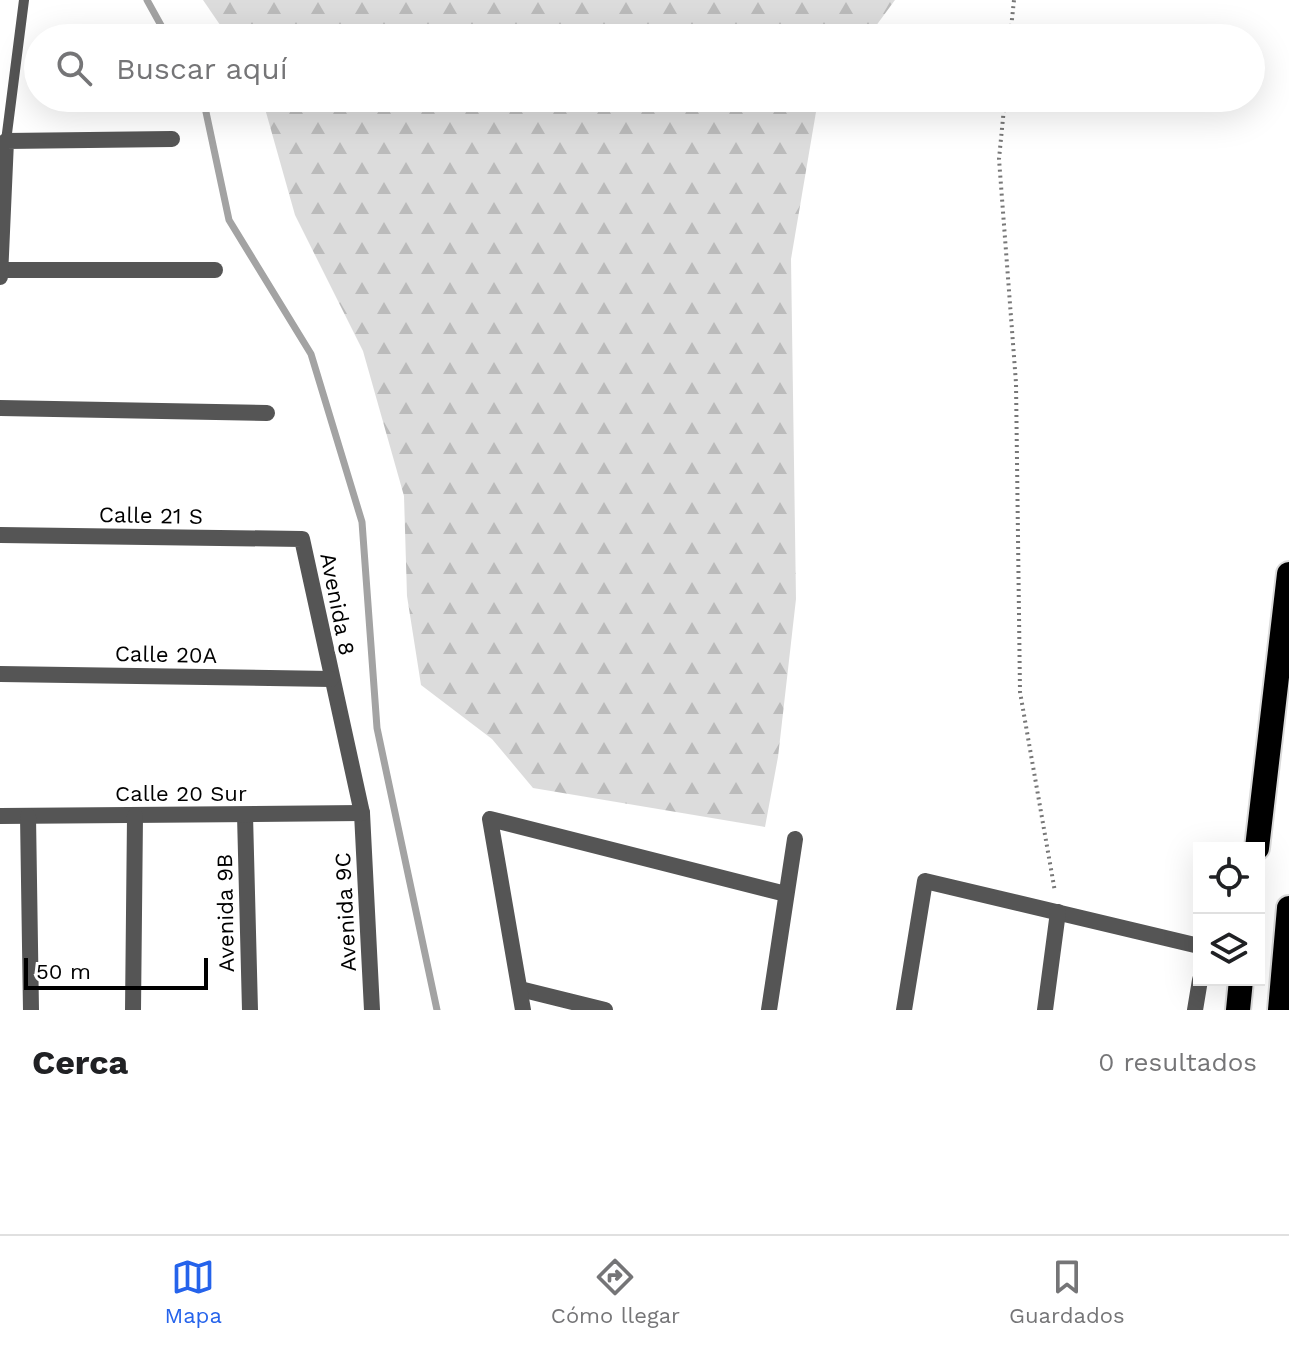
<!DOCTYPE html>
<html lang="es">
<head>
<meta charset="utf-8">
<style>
  :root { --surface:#fff; --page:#f2f2f2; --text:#202124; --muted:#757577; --line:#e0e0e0; --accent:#2563eb }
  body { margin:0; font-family:"Work Sans",sans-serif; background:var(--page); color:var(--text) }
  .controls { position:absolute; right:24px; bottom:24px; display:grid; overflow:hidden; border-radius:0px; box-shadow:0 8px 32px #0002 }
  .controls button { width:72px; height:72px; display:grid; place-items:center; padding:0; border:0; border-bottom:2px solid var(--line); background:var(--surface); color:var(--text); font:40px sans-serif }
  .scale { position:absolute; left:24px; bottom:20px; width:184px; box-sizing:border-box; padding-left:8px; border:4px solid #000; border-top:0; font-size:22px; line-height:28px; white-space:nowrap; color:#000; -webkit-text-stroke:6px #fff; paint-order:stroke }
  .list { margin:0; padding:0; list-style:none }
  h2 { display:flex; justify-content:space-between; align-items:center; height:104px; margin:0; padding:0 32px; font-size:34px }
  h2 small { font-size:26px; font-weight:400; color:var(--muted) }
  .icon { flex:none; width:44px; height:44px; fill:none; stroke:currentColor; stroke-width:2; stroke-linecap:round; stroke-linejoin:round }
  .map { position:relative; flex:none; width:1289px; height:1010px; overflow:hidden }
  .search { position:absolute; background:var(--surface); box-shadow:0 8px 32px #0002; left:24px; right:24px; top:24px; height:88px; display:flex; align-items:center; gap:20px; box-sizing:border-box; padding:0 28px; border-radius:44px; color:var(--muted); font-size:30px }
  .sheet { height:224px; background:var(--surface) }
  nav { display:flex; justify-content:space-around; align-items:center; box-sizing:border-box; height:112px; border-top:2px solid var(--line); background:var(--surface); font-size:22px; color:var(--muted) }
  nav a { display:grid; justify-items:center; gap:4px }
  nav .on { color:var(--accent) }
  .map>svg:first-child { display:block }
  .forest { fill:url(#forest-firs) }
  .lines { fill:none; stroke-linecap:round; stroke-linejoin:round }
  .stream { stroke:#a3a3a3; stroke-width:7 }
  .highway-casing { stroke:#dbdbdb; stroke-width:28 }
  .path { stroke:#777; stroke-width:4; stroke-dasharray:2 4; stroke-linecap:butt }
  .lane { stroke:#555; stroke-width:10 }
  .street { stroke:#555; stroke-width:16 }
  .highway { stroke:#000; stroke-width:24 }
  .labels { text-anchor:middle; stroke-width:8; stroke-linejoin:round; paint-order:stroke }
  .street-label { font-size:22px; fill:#000; stroke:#fff }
</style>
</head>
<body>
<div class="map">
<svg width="1289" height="1010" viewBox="0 0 1289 1010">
  <defs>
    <pattern id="forest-firs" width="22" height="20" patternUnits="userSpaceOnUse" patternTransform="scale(2)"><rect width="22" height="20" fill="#dcdcdc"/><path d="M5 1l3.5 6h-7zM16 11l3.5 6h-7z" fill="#bbb"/></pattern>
  </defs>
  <rect width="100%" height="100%" fill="#fff"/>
  <!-- forest -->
  <g class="forest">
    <path d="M203,0H895L867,38H229Z"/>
    <path d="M262,98H823L817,106L791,259L796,599L778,757L765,827L533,788L492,739L421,685L407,596L404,496L363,351L295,215Z"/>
  </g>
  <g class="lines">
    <!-- stream -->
    <g class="stream">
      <path d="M147,0L168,38"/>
      <path d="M203,98L229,220L311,354L362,522L377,728L437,1010"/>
    </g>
    <!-- highway casing -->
    <g class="highway-casing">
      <g id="highway">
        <path d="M1257,848L1289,574"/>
        <path d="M1238,1010L1241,980"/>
        <path d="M1280,1010L1289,908"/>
      </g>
    </g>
    <!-- path -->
    <g class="path">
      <path d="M1010,38L1014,0"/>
      <path d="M1005,98L999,159L1016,383L1020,692L1055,892"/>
    </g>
    <!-- lane -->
    <path class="lane" d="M6,141L24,0"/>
    <!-- street -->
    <g class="street">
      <path d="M0,270H215"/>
      <path d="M0,277L6,141L172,139"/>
      <path d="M0,408L267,413"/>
      <path d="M0,535L302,539L362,813L372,1010"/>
      <path d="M0,674L331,679"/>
      <path d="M245,815L250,1010"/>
      <path d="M0,816L362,813"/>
      <path d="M28,816L31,1010"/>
      <path d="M520,989L605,1010"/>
      <path d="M133,1010L135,816"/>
      <path d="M523,1010L490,819L786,894"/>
      <path d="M769,1010L795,839"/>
      <path d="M904,1010L925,881L1199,946"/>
      <path d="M1045,1010L1058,912"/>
      <path d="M1195,1010L1200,980"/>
    </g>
    <!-- highway -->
    <use href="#highway" class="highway"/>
  </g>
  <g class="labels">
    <!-- street labels -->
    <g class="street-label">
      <text transform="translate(151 515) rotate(1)" y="8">Calle 21 S</text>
      <text transform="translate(338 604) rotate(79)" y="8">Avenida 8</text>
      <text transform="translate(166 654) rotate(1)" y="8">Calle 20A</text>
      <text x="181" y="801">Calle 20 Sur</text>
      <text transform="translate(345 912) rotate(-93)" y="8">Avenida 9C</text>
      <text transform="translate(225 913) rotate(-91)" y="8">Avenida 9B</text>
    </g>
  </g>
</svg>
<div class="controls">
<button><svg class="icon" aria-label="locate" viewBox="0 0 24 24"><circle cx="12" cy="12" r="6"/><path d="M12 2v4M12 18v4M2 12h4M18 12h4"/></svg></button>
<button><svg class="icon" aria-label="layers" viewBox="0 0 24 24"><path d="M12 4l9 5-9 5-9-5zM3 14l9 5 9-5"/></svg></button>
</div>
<div class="scale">50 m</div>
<div class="search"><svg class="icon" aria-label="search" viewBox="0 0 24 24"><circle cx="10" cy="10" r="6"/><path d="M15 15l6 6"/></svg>Buscar aquí</div>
</div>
<section class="sheet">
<h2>Cerca<small>0 resultados</small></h2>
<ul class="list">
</ul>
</section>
<nav>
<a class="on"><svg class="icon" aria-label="map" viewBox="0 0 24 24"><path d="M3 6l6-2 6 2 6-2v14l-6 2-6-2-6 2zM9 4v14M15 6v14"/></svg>Mapa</a>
<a><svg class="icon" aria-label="directions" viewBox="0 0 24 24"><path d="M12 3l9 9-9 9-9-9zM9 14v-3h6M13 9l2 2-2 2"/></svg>Cómo llegar</a>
<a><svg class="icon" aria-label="saved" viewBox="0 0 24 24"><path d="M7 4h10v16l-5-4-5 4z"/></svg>Guardados</a>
</nav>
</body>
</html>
